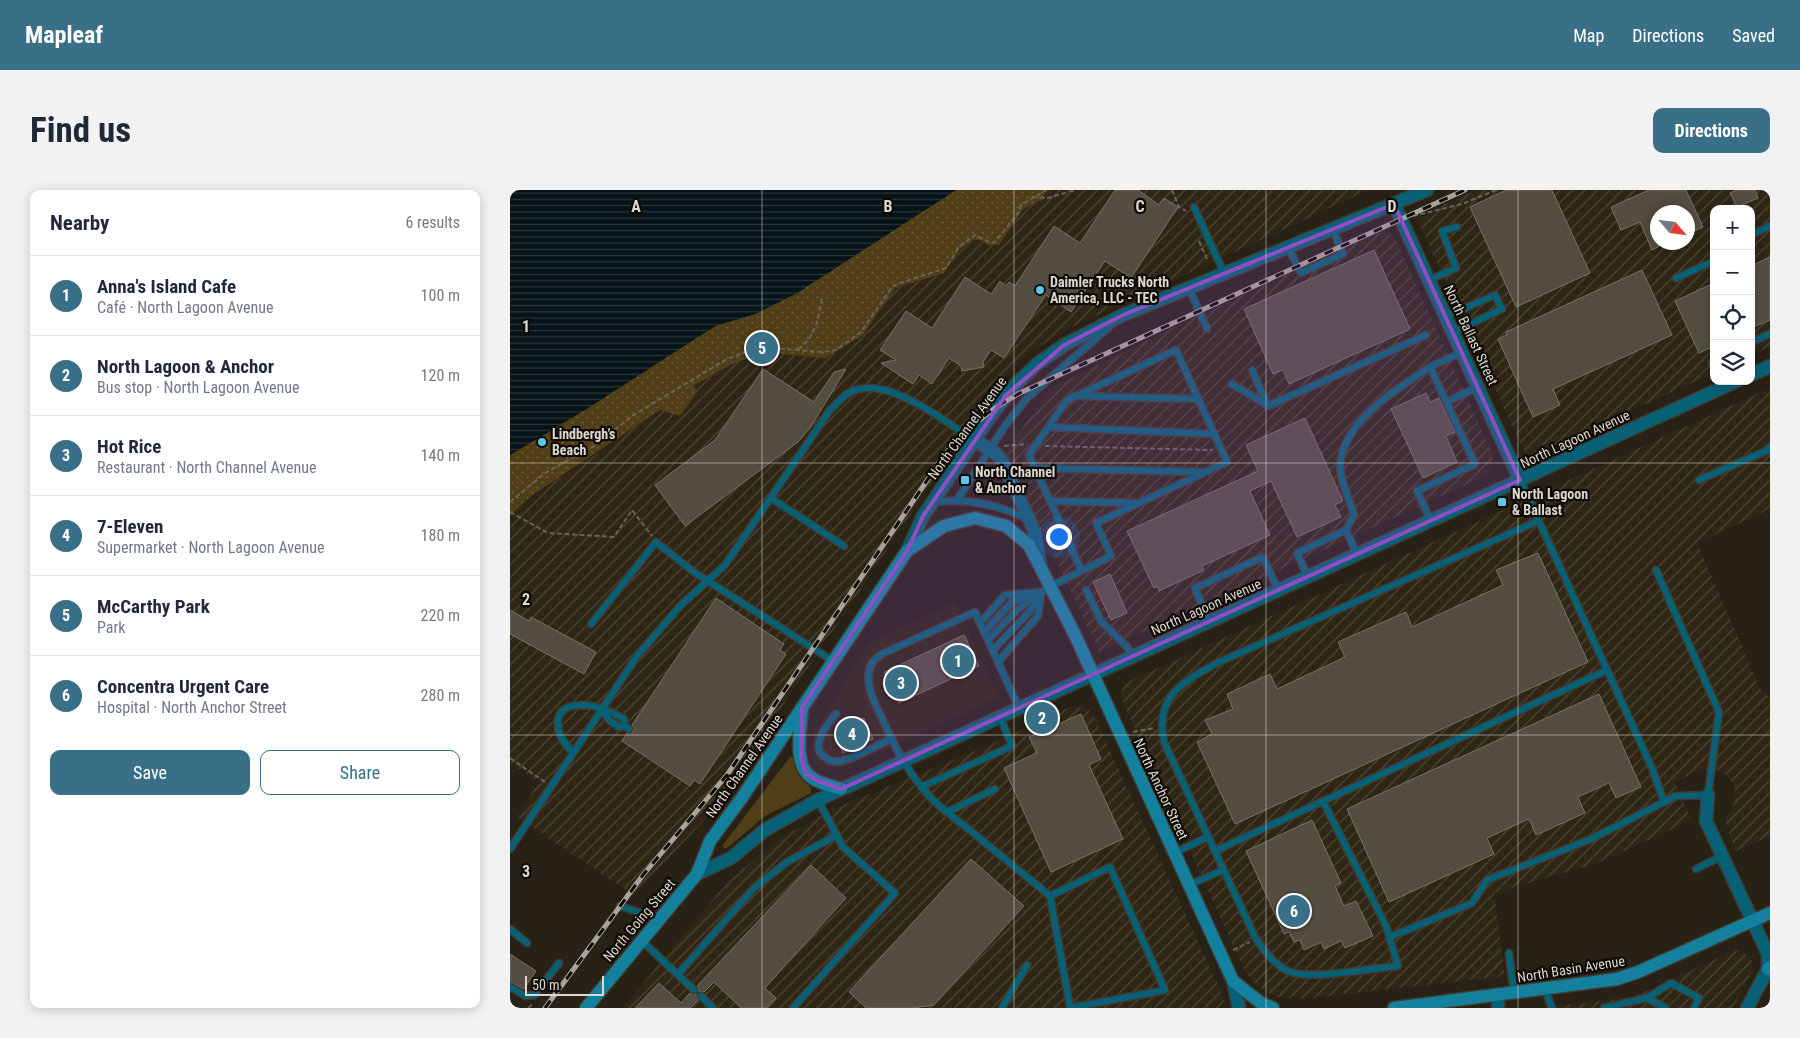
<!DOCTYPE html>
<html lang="en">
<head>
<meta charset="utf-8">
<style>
  :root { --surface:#fff; --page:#f2f2f3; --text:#1f2937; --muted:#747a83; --line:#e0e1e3; --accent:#3a7087 }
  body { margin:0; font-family:"Roboto Condensed",sans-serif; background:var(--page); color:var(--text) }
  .controls { position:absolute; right:15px; top:15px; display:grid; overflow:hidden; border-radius:10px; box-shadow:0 2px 12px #0003 }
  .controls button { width:45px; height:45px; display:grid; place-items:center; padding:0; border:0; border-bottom:1px solid var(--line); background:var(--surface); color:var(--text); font:25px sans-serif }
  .compass { position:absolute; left:1140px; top:15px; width:45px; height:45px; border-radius:50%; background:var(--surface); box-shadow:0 2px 12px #0003; rotate:118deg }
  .scale { position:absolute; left:15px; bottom:12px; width:79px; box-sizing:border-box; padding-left:5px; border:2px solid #ddd9d1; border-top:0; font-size:14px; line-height:18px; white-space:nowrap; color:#ddd9d1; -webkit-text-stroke:4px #0e0b07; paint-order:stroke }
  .you { position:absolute; left:548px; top:346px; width:18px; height:18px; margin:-12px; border:4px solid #fff; border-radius:50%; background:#1a73e8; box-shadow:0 0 0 8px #1a73e833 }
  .badge { display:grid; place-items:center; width:32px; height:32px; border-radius:50%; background:var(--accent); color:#fff; font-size:16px; font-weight:700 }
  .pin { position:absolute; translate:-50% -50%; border:2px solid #fff; box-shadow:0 1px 5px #0006 }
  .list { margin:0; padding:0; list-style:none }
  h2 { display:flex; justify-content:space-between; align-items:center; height:65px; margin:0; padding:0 20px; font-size:21px }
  h2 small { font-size:16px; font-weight:400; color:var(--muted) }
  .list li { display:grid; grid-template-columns:32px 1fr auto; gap:15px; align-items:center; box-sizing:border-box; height:80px; padding:0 20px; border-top:1px solid var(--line) }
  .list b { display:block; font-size:19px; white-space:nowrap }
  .list p { margin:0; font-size:16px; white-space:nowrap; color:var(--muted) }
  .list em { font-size:16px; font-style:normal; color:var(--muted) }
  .actions { display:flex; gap:10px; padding:15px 20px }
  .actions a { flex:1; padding:11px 0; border:1px solid var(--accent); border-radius:10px; text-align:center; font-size:18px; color:var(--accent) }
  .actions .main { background:var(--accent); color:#fff }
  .icon { flex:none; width:28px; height:28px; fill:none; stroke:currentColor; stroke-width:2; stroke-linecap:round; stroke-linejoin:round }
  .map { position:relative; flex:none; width:1260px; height:818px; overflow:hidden; border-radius:10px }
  header { display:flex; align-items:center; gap:30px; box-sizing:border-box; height:70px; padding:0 25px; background:var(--accent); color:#fff }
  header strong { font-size:24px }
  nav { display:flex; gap:28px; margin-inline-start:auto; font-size:18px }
  .intro { display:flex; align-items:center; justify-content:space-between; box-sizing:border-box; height:120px; padding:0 30px }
  h1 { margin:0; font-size:35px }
  .button { padding:12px 22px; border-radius:10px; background:var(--accent); color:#fff; font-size:18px; font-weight:700 }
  main { display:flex; gap:30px; padding:0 30px }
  aside { flex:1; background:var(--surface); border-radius:10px; box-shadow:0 2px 12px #0003 }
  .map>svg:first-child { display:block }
  .built { fill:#2f2615 }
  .industrial { fill:url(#industrial-furrows); fill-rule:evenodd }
  .green { fill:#503e16 }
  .park { fill:url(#park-dots) }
  .water { fill:url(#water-rules) }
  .building { fill:#544e41; stroke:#787164 }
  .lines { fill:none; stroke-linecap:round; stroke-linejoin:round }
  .service-casing { stroke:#403b30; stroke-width:9 }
  .minor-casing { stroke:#403b30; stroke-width:15 }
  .tertiary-casing { stroke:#403b30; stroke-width:15 }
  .secondary-casing { stroke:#403b30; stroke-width:15 }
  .path { stroke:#686359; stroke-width:2; stroke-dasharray:5 2.5; stroke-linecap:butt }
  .service { stroke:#076176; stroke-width:6 }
  .minor { stroke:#076176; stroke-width:12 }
  .tertiary { stroke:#076176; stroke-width:12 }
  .secondary { stroke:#13819d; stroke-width:12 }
  .rail-casing { stroke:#a9a49b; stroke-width:5 }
  .rail { stroke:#0e0b07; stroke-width:3; stroke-dasharray:9; stroke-linecap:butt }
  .marked { fill:#8f4fc3; fill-opacity:0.2; stroke:#8f4fc3; stroke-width:4; stroke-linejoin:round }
  .grid { fill:none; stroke:#ddd9d1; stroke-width:1; stroke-opacity:0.55 }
  .poi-dot { fill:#5cc7e8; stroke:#0e0b07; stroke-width:2 }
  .labels { text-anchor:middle; stroke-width:4.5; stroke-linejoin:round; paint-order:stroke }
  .poi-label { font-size:14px; font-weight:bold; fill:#ddd9d1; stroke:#0e0b07; text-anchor:start }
  .street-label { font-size:14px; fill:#ddd9d1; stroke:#0e0b07 }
  .grid-label { font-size:16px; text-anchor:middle; font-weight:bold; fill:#ddd9d1; stroke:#0e0b07; stroke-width:4.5; stroke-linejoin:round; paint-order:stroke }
</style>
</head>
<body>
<header>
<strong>Mapleaf</strong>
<nav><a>Map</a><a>Directions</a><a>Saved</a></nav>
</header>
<div class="intro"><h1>Find us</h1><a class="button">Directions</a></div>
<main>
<aside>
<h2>Nearby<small>6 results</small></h2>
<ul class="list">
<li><span class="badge">1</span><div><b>Anna's Island Cafe</b><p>Café · North Lagoon Avenue</p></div><em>100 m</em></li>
<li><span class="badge">2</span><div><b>North Lagoon &amp; Anchor</b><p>Bus stop · North Lagoon Avenue</p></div><em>120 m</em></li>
<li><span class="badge">3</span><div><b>Hot Rice</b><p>Restaurant · North Channel Avenue</p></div><em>140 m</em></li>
<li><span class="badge">4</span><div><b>7-Eleven</b><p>Supermarket · North Lagoon Avenue</p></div><em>180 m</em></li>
<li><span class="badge">5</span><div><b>McCarthy Park</b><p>Park</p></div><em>220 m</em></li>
<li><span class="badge">6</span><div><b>Concentra Urgent Care</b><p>Hospital · North Anchor Street</p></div><em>280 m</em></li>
</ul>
<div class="actions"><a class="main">Save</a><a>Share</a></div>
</aside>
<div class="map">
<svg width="1260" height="818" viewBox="0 0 1260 818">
  <defs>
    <pattern id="industrial-furrows" width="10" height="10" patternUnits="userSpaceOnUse" patternTransform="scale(1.25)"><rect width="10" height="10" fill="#2f2615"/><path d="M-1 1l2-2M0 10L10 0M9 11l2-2" fill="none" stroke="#4d4536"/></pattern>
    <pattern id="park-dots" width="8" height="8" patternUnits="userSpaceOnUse" patternTransform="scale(1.25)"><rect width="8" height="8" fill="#503e16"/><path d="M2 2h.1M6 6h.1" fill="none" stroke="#695937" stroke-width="1.8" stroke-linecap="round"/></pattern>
    <pattern id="water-rules" width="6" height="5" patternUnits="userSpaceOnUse" patternTransform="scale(1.25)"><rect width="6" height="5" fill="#051419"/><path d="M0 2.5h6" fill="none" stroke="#293639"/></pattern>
  </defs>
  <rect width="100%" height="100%" fill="#272116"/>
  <!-- built -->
  <path class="built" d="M445,412L489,508L335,577L318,580L305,574L300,562L304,542L360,452Z"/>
  <!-- industrial -->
  <g class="industrial">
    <path d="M540,0H859L560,138L518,164L489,192L202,622L124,705L6,627L29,592L0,573V324L24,304L76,271L183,197L224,173L258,163L316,168L343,153L385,98L434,83L450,59L463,50H470L478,55L513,19L534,8L532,4Z"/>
    <path d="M966,0H1260V157L1241,165V19H1204V183L1023,265L1016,264L1008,249L908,31L918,22ZM1148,22H1178V52H1148Z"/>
    <path d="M875,40L885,48L983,265L981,280L974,287L589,462L496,262L539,199L672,133Z"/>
    <path d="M1260,198V319L1187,353L1251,500L1260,508V646L1226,661L1215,631L1223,617L1225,599L1220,589L1212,582L1203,579H1193L1165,592L1182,630L1088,673L984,703L995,786L791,809L766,807L748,797L735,782L610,506L615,493Z"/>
    <path d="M562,516L575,517L583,524L715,810L709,818H112L217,693L265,651L323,619L477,556Z"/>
    <path d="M1229,760L1241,768L1243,780L1223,818H1032L1123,807L1223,761Z"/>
  </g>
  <!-- green -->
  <path class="green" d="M280,567H284L288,585L301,598V603L255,626L216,659L212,656Z"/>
  <!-- park -->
  <path class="park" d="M446,0H541L532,4L535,8L513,19L489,55H478L470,50H463L450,59L434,83L385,98L353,145L316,168L258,163L224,173L183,196L188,201L170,226L150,220L24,304L0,324V265L78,218L205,136L245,124L287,103Z"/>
  <!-- water -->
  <path class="water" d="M0,0H446L287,103L245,124L205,136L78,218L0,265Z"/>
  <!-- building -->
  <g class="building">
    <path d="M605,0H628L649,15L654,8L668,17L621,88L595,71L561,122L536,105L494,168L481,160L473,172L474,177L452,181L451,176L439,168L422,194L409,185L403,194L371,173L386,170L370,160L396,121L422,138L455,87L481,104L490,91L496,96L499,92L505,96L544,36L570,53Z"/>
    <path d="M996,0H1042L1080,83L1006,117L960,17Z"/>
    <path d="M1139,0H1176L1193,37L1178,44V22H1148V57L1142,60L1130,32L1111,40L1101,17Z"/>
    <path d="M1227,0H1245L1248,8L1227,17L1220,3Z"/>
    <path d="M864,60L900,139L779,194L773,180L763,184L734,119Z"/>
    <path d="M1260,67V130L1241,138V76Z"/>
    <path d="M1132,80L1162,145L1043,199L1050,215L1023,227L988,149L997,145L996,142Z"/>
    <path d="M1204,93V156L1189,163L1165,111Z"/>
    <path d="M253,179L304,212L324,182L336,179L300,238L288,252L175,336L145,295L205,250Z"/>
    <path d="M916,203L920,212L929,208L945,242L936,246L947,272L913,288L881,219Z"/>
    <path d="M795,228L833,311L825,315L831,327L787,347L761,291L740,301L760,345L692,376L694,380L649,401L648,397L644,398L617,341L748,281L736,255Z"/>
    <path d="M1028,363L1078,472L725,634L687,552L702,544L695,530L723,519L717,504L760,484L767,499L835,467L828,452L896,422L902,437L993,395L986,380Z"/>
    <path d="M600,384L617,423L601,430L583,392Z"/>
    <path d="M206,408L274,454L270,460L276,464L190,594L184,590L180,596L112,551L117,543L123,542L122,535Z"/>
    <path d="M0,420L19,431L21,427L86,462L74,484L0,444Z"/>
    <path d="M454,445L469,476L389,513L374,482Z"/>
    <path d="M1089,504L1131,597L1106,608L1099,593L1068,607L1075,623L1026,645L1019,629L977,648L984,664L879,712L837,619Z"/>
    <path d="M571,524L591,569L579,575L613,649L541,682L494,578L527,563L519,547Z"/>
    <path d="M354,528L363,549L333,563L329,555L333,553L327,541Z"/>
    <path d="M802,630L831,693L825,696L834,716L846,711L863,746L835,758L831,751L814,759L811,752L794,760L790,750L784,752L779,742L774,744L736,661Z"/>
    <path d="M461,669L514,716L424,815L403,818H356L339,802Z"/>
    <path d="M301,675L336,708L255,798L266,808L257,818H231L204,792L194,802H189L187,796Z"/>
    <path d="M0,764L26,781L14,799L0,792Z"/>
    <path d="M149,793L171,813L180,803L186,804L188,810L180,818H125Z"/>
  </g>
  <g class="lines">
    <!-- service casing -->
    <g class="service-casing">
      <g id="service">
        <path d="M684,17L714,83"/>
        <path d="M1241,45L1260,36"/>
        <path d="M778,57L791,83L833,64L823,39"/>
        <path d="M1166,88L1204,71"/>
        <path d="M919,90L946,78L932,41L947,37"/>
        <path d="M679,98L697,139"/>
        <path d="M935,127L985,105L992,119L943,142"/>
        <path d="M1241,152L1260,144"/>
        <path d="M1204,169L1202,173L1204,178"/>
        <path d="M742,180L758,216L916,145"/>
        <path d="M722,194L757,215"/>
        <path d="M569,206L688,209"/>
        <path d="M936,212L968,197"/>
        <path d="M539,237L704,244"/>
        <path d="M525,278L694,282"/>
        <path d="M1010,290L1142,578L1154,612"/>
        <path d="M1189,290L1258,260L1260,257"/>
        <path d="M261,308L334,356"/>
        <path d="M447,310L495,236L517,208L599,137"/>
        <path d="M540,311L628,313"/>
        <path d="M422,312C457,308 485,314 516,328"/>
        <path d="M921,331L907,301L965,274L920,177L952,162"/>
        <path d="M836,340L847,364"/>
        <path d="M798,387L787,363L836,340L844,324C839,308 827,285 831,268C840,226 887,199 920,177"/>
        <path d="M576,400L591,431L617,457L623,467"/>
        <path d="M699,432L685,398L753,367L768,400"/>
        <path d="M470,433L495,405L531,402"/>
        <path d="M81,434L146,352L184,382L323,471"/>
        <path d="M474,442L502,412L520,406"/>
        <path d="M478,450L508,419L541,396L601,366L586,333L717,272L666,160L557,210L519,265L571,379"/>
        <path d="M483,460L522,419L529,405"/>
        <path d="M488,472L528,426L531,402"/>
        <path d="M509,518L465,422L374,463C349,476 359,502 369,522C381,548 392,573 410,595C423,613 443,627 461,641C487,663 514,684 540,706L600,677L655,800L560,818"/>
        <path d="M91,520L99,530L109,537L114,536L119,539"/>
        <path d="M326,524C317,535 298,557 316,568C320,571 326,572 331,571C348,567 366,556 382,548"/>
        <path d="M63,562C45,547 38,516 70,515C84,514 102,522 114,529V536"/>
        <path d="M411,597L502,556L490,527"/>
        <path d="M813,611L876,736L888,776C863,778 801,790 780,782C765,776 754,761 745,747L654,552C645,506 671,493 707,473L1028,331"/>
        <path d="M437,622L485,599"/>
        <path d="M0,659L127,466L170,416L215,375L320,220C326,215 331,208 337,204C373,181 434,231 464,250"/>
        <path d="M705,661L1097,480"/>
        <path d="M664,663L698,647"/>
        <path d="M1186,679L1212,666"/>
        <path d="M679,695L713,680"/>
        <path d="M540,706L560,817"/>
        <path d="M110,716L149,729"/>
        <path d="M0,739L17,753"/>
        <path d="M880,747L962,713L977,690L1081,649L1166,606L1198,605L1209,522L1146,380"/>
        <path d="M131,750L184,800"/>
        <path d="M999,763L1004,803"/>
        <path d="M168,784L244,698L277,672L327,645"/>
        <path d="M0,797L16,806L24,805L49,773"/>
        <path d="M1035,799L1042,818"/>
        <path d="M191,806L203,818"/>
        <path d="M283,818L385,703L333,657L308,610"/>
        <path d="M492,818L517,775"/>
        <path d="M1094,818L1137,808"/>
        <path d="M1156,818L1137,808L1161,793L1189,808L1184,818"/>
      </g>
    </g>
    <!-- minor casing -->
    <g class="minor-casing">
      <g id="minor">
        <path d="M1198,605L1196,631L1258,764V779L1237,818"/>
        <path d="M988,805V818"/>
      </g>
    </g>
    <!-- tertiary casing -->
    <g class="tertiary-casing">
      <g id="tertiary">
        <path d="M884,14L1010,290"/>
        <path d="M1241,185L1260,176"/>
        <path d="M465,250L486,264L492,271L524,340L530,373"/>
        <path d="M397,361L413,326L480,227L505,195L527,174L554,155L613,125L917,0"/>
        <path d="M187,684L221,668L255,640L308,610L1227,191"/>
        <path d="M723,791L729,818"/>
      </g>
    </g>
    <!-- secondary casing -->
    <g class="secondary-casing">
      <g id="secondary">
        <path d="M292,517C291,537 282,575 302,588C310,594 322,596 331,599"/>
        <path d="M1258,779L1260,777"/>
        <path d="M76,818L187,684L200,651L231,609L397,361L434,336L465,328L496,336L519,355L565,445L723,791L751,813L763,818"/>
        <path d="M884,818L1107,789L1128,782L1260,723"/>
      </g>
    </g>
    <!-- path -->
    <g class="path">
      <path d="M662,0L669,17L676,21"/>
      <path d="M522,7L538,8L565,0"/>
      <path d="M903,26L952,14L986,0"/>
      <path d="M689,51L697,69"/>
      <path d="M288,159C305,149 309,126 312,108"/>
      <path d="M494,256L517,254"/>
      <path d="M535,256L702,260"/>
      <path d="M0,312L35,283L84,256L125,224L217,169L233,163L262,158L312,162L326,160L351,142L382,97L387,94L436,78L449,57L465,45L481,53L485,52L509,22L511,15L536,0"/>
      <path d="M0,322L38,343L104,347L122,320L142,346"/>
      <path d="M623,542L644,538"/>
      <path d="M0,568L35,592"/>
      <path d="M723,760L740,752"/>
      <path d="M18,818L23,814"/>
    </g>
    <!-- service -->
    <use href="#service" class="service"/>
    <!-- minor -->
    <use href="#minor" class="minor"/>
    <!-- tertiary -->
    <use href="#tertiary" class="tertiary"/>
    <!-- secondary -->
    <use href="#secondary" class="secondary"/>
    <!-- rail casing -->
    <g class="rail-casing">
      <path id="rail" d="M35,818L133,685L217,585L435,264C458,237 482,217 514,201L955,0"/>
    </g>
    <!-- rail -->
    <use href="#rail" class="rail"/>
  </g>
  <!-- marked area -->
  <path class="marked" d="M884,14L1010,290L331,599L308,591L296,584L291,569L292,517L397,361L413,326L496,205L554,155L613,125Z"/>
  <!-- grid -->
  <path class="grid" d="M252,0V818M504,0V818M756,0V818M1008,0V818M0,273H1260M0,545H1260"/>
  <!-- markers -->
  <g class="poi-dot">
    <circle cx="530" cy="100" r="5"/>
    <circle cx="32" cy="252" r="5"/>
    <rect x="450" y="285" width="10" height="10" rx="2.5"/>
    <rect x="987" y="307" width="10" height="10" rx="2.5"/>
  </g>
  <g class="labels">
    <!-- poi labels -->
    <g class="poi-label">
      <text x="540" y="97">Daimler Trucks North<tspan x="540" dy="16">America, LLC - TEC</tspan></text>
      <text x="42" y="249">Lindbergh’s<tspan x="42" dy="16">Beach</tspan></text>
      <text x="465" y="287">North Channel<tspan x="465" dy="16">&amp; Anchor</tspan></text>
      <text x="1002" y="309">North Lagoon<tspan x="1002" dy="16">&amp; Ballast</tspan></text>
    </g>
    <!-- street labels -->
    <g class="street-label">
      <text transform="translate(961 145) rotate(65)" y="5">North Ballast Street</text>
      <text transform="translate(457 238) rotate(-54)" y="5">North Channel Avenue</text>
      <text transform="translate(1065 249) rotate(-25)" y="5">North Lagoon Avenue</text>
      <text transform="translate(696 417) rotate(-24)" y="5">North Lagoon Avenue</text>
      <text transform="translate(234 576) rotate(-55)" y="5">North Channel Avenue</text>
      <text transform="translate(651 599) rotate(65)" y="5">North Anchor Street</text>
      <text transform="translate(129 730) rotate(-50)" y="5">North Going Street</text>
      <text transform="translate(1061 779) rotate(-9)" y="5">North Basin Avenue</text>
    </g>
  </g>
  <g class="grid-label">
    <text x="126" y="22">A</text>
    <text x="378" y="22">B</text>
    <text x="630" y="22">C</text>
    <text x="882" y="22">D</text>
    <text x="16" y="142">1</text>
    <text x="16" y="415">2</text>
    <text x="16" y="687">3</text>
  </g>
</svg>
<div class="controls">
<button>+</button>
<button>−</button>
<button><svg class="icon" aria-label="locate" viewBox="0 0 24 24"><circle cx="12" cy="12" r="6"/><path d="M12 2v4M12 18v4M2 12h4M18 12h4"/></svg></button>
<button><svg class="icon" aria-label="layers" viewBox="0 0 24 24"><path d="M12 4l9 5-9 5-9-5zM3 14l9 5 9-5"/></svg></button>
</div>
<svg class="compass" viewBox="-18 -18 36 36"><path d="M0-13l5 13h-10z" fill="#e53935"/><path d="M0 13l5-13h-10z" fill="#747a83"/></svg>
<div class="scale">50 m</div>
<div class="you"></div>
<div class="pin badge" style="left:448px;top:471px">1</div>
<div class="pin badge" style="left:532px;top:528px">2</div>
<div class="pin badge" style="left:391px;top:493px">3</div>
<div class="pin badge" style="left:342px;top:544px">4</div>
<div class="pin badge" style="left:252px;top:158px">5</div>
<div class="pin badge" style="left:784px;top:721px">6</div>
</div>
</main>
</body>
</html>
